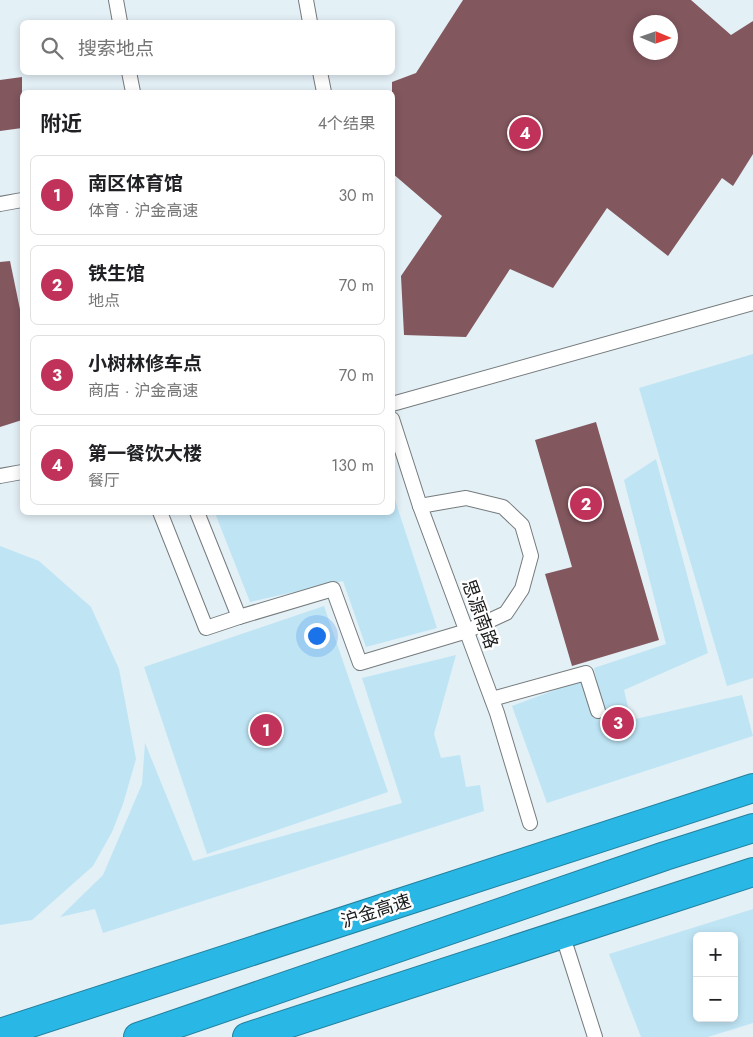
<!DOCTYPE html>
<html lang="zh">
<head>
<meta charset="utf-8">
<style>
  :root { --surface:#fff; --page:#f2f2f2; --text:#202124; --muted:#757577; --line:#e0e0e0; --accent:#c1325a }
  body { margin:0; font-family:Jost,"Noto Sans SC",sans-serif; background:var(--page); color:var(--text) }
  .controls { position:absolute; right:15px; bottom:15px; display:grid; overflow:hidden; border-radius:8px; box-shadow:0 2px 8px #0003 }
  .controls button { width:45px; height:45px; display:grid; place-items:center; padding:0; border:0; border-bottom:1px solid var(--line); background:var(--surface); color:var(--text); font:25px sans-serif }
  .compass { position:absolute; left:633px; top:15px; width:45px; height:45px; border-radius:50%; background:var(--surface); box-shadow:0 2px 8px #0003; rotate:92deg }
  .you { position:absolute; left:316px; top:635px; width:18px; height:18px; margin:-12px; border:4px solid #fff; border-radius:50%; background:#1a73e8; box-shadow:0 0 0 8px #1a73e833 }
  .badge { display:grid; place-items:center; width:32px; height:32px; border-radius:50%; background:var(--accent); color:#fff; font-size:16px; font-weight:700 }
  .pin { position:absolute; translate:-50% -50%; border:2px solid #fff; box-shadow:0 1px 5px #0006 }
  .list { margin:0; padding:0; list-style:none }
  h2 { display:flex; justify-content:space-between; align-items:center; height:65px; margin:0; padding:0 20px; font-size:21px }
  h2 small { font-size:16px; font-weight:400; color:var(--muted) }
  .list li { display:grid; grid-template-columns:32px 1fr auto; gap:15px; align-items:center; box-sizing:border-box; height:80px; margin:0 10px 10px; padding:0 10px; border:1px solid var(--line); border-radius:8px }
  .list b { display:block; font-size:19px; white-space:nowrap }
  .list p { margin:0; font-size:16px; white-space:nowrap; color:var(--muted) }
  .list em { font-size:16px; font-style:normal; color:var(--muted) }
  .icon { flex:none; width:28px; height:28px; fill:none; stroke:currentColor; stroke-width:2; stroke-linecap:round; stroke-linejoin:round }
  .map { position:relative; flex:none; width:753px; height:1037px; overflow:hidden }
  .search { position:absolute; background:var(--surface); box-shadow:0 2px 8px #0003; left:20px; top:20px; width:375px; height:55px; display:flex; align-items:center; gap:12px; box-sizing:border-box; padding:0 18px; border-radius:8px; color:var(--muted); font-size:19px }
  .panel { position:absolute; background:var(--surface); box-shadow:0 2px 8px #0003; left:20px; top:90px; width:375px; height:425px; border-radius:8px }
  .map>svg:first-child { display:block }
  .built { fill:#e3f0f6; fill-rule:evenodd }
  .green { fill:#bfe5f5; fill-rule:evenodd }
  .building { fill:#82575e; fill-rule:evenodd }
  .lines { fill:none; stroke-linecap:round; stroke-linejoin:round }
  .lane-casing { stroke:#767b7d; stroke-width:16 }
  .highway-casing { stroke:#23809e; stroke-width:30 }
  .lane { stroke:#fff; stroke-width:14 }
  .highway { stroke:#29b7e5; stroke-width:28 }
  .labels { text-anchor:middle; stroke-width:5; stroke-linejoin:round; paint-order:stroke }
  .street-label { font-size:18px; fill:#181a1b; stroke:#fff }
</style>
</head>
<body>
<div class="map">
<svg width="753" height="1037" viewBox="0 0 753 1037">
  <rect width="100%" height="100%" fill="#f6fcfe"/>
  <!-- built -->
  <path class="built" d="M0,0H753V1037H0ZM22,22H392V72H22ZM640,22H670V52H640ZM22,92H392V512H22ZM697,936H734V1018H697Z"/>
  <!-- green -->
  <g class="green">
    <path d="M753,354V678L727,686L639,388Z"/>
    <path d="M656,459L708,653L624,690L631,720L742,695L753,736L547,803L512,706L582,680L596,716H604L594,668L666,644L624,480Z"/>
    <path d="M393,494L437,628L366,647L343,581L250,602L215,513L392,512Z"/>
    <path d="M0,546L39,561L91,607L119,669L136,759L123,804L112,832L93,866L32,920L0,925Z"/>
    <path d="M324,606L388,792L207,854L144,667Z"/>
    <path d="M456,655L434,734L441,758L460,755L466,787L480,785L484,811L103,933L95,909L60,917L103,875L142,784L145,743L193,861L402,803L362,678Z"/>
    <path d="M753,909V1023L708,1037H641L609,954ZM697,936H734V1018H697Z"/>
  </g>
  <!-- building -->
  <g class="building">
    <path d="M463,0H691L731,35L753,21V154L733,186L722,178L668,256L607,208L553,288L510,269L466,337L404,335L401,276L442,216L392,173V82L416,73ZM640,22H670V52H640Z"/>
    <path d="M22,77V128L0,131V80Z"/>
    <path d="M10,261L22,319V420L0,427V262Z"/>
    <path d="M596,422L659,640L572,666L545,574L572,567L535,440Z"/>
  </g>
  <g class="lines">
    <!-- lane casing -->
    <g class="lane-casing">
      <g id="lane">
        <path d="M116,0L120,22"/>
        <path d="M306,0L310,22"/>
        <path d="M129,72L133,92"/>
        <path d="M320,72L324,92"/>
        <path d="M0,204L22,200"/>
        <path d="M392,404L753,303"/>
        <path d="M392,419L420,506L497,713L530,823"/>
        <path d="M0,476L22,472"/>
        <path d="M160,512L206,628L239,617L197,512"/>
        <path d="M239,617L333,589L360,663L467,631L506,613L522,589L531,556L522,525L503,507L466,498L420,506"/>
        <path d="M492,699L586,673L598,711"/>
        <path d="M567,949L595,1037"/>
      </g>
    </g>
    <!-- highway casing -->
    <g class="highway-casing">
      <g id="highway">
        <path d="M0,1033L753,788"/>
        <path d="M138,1037L665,856L753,828"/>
        <path d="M247,1037L753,872"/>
      </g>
    </g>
    <!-- lane -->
    <use href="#lane" class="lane"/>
    <!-- highway -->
    <use href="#highway" class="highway"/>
  </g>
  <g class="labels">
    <!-- street labels -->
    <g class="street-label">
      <text transform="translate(480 614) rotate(70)" y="6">思源南路</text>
      <text transform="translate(376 911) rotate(-18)" y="6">沪金高速</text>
    </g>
  </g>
</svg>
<div class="controls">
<button>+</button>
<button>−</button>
</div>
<svg class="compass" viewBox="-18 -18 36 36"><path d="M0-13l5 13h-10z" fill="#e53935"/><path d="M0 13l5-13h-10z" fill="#757577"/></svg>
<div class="you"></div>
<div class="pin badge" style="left:266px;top:730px">1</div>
<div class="pin badge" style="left:586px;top:504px">2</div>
<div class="pin badge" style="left:618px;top:723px">3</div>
<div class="pin badge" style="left:525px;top:133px">4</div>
<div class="search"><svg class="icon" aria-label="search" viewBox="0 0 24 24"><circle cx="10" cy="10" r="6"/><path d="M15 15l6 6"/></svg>搜索地点</div>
<section class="panel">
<h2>附近<small>4个结果</small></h2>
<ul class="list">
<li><span class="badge">1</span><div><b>南区体育馆</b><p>体育 · 沪金高速</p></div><em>30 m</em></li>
<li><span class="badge">2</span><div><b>铁生馆</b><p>地点</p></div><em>70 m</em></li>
<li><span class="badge">3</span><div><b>小树林修车点</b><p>商店 · 沪金高速</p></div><em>70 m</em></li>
<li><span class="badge">4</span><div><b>第一餐饮大楼</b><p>餐厅</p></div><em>130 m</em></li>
</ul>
</section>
</div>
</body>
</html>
